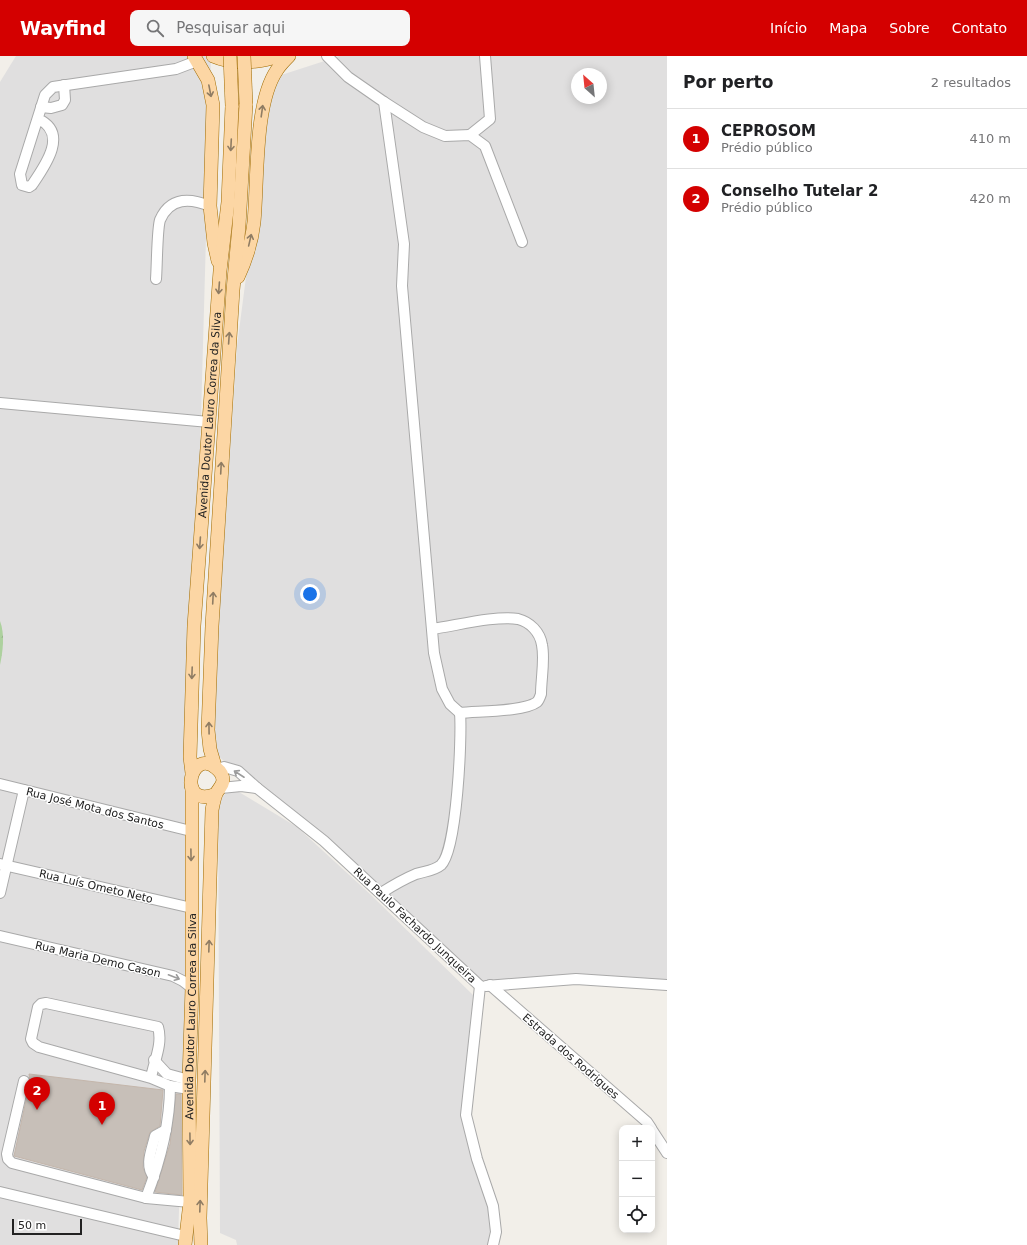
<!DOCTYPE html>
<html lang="pt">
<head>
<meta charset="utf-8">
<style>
  :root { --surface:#fff; --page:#f6f6f6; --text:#202124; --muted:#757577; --line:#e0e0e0; --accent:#d40000 }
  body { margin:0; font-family:"DejaVu Sans",sans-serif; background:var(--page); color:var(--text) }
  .controls { position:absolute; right:12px; bottom:12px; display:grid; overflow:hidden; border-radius:8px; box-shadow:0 2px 10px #0003 }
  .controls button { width:36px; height:36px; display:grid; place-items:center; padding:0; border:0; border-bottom:1px solid var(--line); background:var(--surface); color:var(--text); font:20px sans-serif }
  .compass { position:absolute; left:571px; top:12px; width:36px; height:36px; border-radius:50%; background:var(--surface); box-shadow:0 2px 10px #0003; rotate:333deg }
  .scale { position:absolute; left:12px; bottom:10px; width:70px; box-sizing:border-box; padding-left:4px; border:2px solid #222; border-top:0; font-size:11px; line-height:14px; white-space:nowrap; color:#222; -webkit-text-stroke:3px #fff; paint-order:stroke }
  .you { position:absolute; left:310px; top:538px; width:14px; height:14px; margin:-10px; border:3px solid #fff; border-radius:50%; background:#1a73e8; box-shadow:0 0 0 6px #1a73e833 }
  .badge { display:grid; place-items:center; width:26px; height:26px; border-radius:50%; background:var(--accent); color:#fff; font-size:13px; font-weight:700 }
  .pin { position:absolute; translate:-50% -33px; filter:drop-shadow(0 1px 2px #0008) }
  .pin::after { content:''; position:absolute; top:21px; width:14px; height:12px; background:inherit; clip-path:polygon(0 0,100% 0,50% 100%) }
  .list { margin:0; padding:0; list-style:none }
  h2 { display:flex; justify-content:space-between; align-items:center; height:52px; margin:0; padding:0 16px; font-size:17px }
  h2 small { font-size:13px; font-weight:400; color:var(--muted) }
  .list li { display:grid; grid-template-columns:26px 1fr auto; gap:12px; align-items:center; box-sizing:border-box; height:60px; padding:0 16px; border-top:1px solid var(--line) }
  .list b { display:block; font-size:15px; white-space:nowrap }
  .list p { margin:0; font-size:13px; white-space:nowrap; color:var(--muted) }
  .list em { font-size:13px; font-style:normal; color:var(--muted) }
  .icon { flex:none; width:22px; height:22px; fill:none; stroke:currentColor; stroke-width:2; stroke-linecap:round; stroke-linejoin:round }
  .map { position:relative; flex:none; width:667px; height:1189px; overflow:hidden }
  header { display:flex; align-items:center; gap:24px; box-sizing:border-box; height:56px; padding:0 20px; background:var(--accent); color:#fff }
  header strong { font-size:19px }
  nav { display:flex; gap:22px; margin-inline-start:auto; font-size:14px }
  .search { width:280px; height:36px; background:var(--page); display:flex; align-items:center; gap:10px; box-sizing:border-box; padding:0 14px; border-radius:8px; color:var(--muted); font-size:15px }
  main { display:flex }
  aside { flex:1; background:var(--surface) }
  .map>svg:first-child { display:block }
  .residential { fill:#e0dfdf; fill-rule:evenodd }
  .forest { fill:url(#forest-crowns) }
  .building { fill:#c7bfb8; stroke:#c4b6ab }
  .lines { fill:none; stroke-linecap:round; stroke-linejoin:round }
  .minor-casing { stroke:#a9a9a9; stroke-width:12 }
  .major-casing { stroke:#a06b00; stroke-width:14 }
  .minor { stroke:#fff; stroke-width:10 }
  .major { stroke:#fcd6a4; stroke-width:13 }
  .major-bridge-casing { stroke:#a06b00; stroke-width:14; stroke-linecap:butt }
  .major-bridge { stroke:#fcd6a4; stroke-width:13 }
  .oneway { stroke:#8f7c63 }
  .oneway2 { stroke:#9c9c9c }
  .labels { text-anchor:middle; stroke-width:3; stroke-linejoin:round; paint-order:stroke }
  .street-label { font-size:11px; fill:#222; stroke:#fff }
</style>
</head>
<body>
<header>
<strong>Wayfind</strong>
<div class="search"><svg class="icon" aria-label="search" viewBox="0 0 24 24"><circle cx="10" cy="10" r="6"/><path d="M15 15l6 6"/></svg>Pesquisar aqui</div>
<nav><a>Início</a><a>Mapa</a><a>Sobre</a><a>Contato</a></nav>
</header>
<main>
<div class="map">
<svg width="667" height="1189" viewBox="0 0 667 1189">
  <defs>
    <pattern id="forest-crowns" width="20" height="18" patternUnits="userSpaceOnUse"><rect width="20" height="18" fill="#add19e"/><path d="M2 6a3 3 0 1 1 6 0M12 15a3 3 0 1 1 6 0" fill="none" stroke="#95b388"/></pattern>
  </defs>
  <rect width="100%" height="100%" fill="#f2efe9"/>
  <!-- residential -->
  <g class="residential">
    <path d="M16,0H211L178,1189H0V26Z"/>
    <path d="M340,0H667V929L480,924L210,693L237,290L272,22ZM577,18H601V42H577Z"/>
    <path d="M234,733L297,771L370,838L473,939L464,1065L492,1163L488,1189H237L236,1184L220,1177L218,742Z"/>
  </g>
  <!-- forest -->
  <path class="forest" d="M0,565C5,578 3,595 0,609Z"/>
  <!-- building -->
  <g class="building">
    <path d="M29,1018L163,1034L160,1070L150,1076L144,1095L143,1112L147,1121L142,1134L14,1100L30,1026Z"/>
    <path d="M176,1038H181L182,1139L155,1136L170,1088Z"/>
  </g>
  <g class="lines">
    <!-- minor casing -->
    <g class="minor-casing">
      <g id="minor">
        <path d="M327,0L348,21L384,46L404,188L402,230L434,597L442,633L450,648L460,657C477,655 524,656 537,646C539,644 540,641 541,638C541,623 545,604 542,589C540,576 530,566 518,563C496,559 455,570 432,573"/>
        <path d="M384,46L423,71L445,80L470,79L485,90L522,186"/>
        <path d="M41,51L51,52L62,49L65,44L64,29"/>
        <path d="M38,63C69,77 45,110 32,129L29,131L22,129L20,118L45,39L53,31L176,13L197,5"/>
        <path d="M470,79L490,63L485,0"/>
        <path d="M156,223C157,211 157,173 160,164C170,141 190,142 210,150"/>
        <path d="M0,347L209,366"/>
        <path d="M217,713L224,711L238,715L257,732L324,785L480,930"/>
        <path d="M0,728L191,775"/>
        <path d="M221,732L241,730L257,732"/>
        <path d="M0,808L192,852"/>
        <path d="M0,837L24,734"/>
        <path d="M381,837C392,830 404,823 416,818C425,815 434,815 441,809C457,794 462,681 460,657"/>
        <path d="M0,880L173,920L183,925L192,932"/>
        <path d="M490,929L647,1066L651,1072"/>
        <path d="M480,930L466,1059L477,1103L493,1150L496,1176L493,1189"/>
        <path d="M486,930L576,923L667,929"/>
        <path d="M154,1004L167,1018L189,1024"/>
        <path d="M24,1025L7,1098L8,1103L12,1107L146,1142L190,1146"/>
        <path d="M170,1030L189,1033"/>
        <path d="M652,1074L667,1097"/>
        <path d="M154,1121C144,1109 152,1094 155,1080L166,1074"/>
        <path d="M0,1136L185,1180"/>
        <path d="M146,1142C160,1106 170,1068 170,1030L151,1022L39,991L33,987L31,983L38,951L41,948L46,947L158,971C163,988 154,1005 151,1022"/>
      </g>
    </g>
    <!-- major casing -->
    <g class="major-casing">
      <g id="major">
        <path d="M194,0L208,24L213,49L210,150L214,187L218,205"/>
        <path d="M213,0C234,9 257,7 279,0"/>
        <path d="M238,221C246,204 252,184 254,166C258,124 254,47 277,14C280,9 285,4 289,0"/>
        <path d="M215,710L210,693L208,674L212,570L233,234L239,170L246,48"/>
        <path id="s1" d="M192,717L190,701L194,570L220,215L228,146L232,50"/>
        <path id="s2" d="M185,1189L190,1146L189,1024L192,932V732"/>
        <path d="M201,1189L200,1162L212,754C213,749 214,743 216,738C218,733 222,731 223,725C223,720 220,715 216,712C190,690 176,754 216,738"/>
      </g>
    </g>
    <!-- minor -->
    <use href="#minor" class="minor"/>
    <!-- major -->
    <use href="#major" class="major"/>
    <!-- major-bridge casing -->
    <g class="major-bridge-casing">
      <g id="major-bridge">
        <path d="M230,0L232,50"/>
        <path d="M244,0L246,48"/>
      </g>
    </g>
    <!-- major-bridge -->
    <use href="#major-bridge" class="major-bridge"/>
  </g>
  <!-- one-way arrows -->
  <defs><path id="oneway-shaft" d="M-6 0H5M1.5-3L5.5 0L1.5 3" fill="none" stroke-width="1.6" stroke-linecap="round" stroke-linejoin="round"/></defs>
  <g class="oneway">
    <use href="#oneway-shaft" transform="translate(210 35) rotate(79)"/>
    <use href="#oneway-shaft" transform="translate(262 55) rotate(-82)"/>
    <use href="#oneway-shaft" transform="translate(231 89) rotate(93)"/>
    <use href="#oneway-shaft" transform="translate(250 184) rotate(-77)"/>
    <use href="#oneway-shaft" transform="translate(219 232) rotate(94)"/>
    <use href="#oneway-shaft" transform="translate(229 282) rotate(-86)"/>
    <use href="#oneway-shaft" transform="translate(221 412) rotate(-87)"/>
    <use href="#oneway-shaft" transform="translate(200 487) rotate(94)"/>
    <use href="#oneway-shaft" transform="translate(213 542) rotate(-87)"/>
    <use href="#oneway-shaft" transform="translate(192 617) rotate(92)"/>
    <use href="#oneway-shaft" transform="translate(209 672) rotate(-91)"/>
    <use href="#oneway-shaft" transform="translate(191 799) rotate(89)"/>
    <use href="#oneway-shaft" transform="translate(209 890) rotate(-88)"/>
    <use href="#oneway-shaft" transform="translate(205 1020) rotate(-88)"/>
    <use href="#oneway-shaft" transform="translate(190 1083) rotate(89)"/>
    <use href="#oneway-shaft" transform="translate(200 1150) rotate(-88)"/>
  </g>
  <g class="oneway2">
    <use href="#oneway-shaft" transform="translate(239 718) rotate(-147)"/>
    <use href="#oneway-shaft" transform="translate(174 921) rotate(21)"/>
  </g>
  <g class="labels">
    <!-- street labels -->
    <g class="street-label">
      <text dy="4" stroke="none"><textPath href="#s1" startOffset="359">Avenida Doutor Lauro Correa da Silva</textPath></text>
      <text transform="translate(95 752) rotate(14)" y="4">Rua José Mota dos Santos</text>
      <text transform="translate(96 830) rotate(13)" y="4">Rua Luís Ometo Neto</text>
      <text transform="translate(415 869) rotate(43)" y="4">Rua Paulo Fachardo Junqueira</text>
      <text transform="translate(98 903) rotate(13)" y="4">Rua Maria Demo Cason</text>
      <text dy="4" stroke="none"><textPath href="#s2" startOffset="229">Avenida Doutor Lauro Correa da Silva</textPath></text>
      <text transform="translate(571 1000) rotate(41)" y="4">Estrada dos Rodrigues</text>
    </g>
  </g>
</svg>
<div class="controls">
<button>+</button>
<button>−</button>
<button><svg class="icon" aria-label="locate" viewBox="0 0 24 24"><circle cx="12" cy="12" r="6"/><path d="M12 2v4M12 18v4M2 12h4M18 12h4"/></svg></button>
</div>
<svg class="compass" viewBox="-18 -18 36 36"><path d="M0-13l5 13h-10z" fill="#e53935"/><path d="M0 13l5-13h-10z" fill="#757577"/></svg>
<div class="scale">50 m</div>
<div class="you"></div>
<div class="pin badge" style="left:102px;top:1069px">1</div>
<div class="pin badge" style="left:37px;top:1054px">2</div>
</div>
<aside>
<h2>Por perto<small>2 resultados</small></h2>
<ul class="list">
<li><span class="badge">1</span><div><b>CEPROSOM</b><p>Prédio público</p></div><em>410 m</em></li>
<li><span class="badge">2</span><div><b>Conselho Tutelar 2</b><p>Prédio público</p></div><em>420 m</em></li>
</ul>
</aside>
</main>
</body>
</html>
